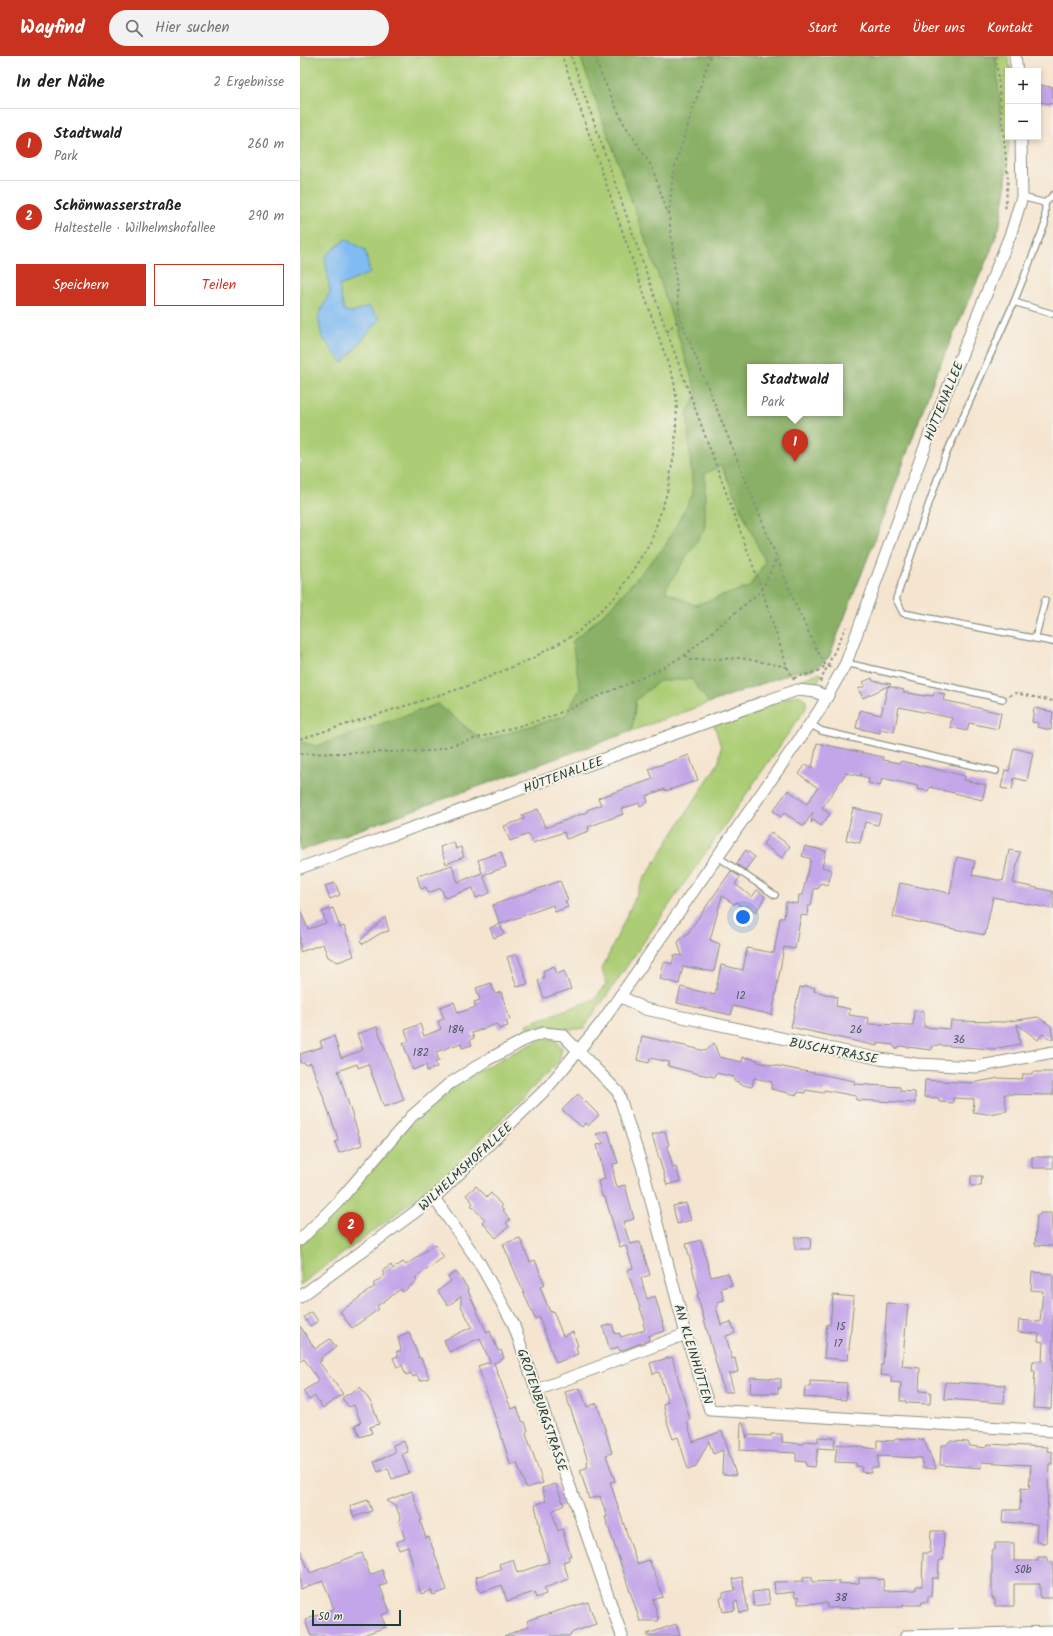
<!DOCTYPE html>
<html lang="de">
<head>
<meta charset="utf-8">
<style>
  :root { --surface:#fff; --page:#f2f2f2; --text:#222; --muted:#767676; --line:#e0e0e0; --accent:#c8321e }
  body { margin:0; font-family:Kalam,sans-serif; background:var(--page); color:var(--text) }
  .controls { position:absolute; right:12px; top:12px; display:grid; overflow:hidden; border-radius:0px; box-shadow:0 2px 6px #0003 }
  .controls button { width:36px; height:36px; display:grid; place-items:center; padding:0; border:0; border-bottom:1px solid var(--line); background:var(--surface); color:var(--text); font:20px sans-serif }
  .scale { position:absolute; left:12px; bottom:10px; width:89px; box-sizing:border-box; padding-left:4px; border:2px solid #1f3d34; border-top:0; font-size:11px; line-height:14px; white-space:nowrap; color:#1f3d34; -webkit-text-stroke:3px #f7f3e8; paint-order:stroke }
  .you { position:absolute; left:443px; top:861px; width:14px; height:14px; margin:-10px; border:3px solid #fff; border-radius:50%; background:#1a73e8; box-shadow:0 0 0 6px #1a73e833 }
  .badge { display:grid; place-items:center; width:26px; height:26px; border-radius:50%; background:var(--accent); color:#fff; font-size:13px; font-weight:700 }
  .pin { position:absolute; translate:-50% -33px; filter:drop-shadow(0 1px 2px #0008) }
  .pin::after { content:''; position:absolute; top:21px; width:14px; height:12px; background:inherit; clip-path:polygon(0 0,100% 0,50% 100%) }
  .popup { position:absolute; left:447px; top:308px; width:96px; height:52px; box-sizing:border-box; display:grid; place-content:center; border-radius:0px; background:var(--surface); filter:drop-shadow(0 1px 3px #0005); font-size:13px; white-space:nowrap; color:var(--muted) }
  .popup b { font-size:15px; color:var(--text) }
  .popup::after { content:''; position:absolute; left:50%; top:100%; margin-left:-8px; border:8px solid transparent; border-top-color:var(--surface) }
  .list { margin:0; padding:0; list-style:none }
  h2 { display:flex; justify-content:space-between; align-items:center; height:52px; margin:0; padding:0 16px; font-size:17px }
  h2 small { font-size:13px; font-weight:400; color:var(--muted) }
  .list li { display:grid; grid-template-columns:26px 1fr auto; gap:12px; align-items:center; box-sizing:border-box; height:72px; padding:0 16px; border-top:1px solid var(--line) }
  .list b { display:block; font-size:15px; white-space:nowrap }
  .list p { margin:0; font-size:13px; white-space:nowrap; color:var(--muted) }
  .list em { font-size:13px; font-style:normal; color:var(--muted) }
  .actions { display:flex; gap:8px; padding:12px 16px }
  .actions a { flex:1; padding:9px 0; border:1px solid var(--accent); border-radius:0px; text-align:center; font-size:14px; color:var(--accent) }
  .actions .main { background:var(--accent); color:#fff }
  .icon { flex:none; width:22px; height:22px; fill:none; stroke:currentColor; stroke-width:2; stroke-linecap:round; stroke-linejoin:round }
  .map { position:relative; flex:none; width:753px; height:1580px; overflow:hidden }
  header { display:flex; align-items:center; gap:24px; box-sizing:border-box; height:56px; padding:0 20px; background:var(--accent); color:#fff }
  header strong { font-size:19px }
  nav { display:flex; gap:22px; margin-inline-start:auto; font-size:14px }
  .search { width:280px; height:36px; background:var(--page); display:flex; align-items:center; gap:10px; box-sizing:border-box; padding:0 14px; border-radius:22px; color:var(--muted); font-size:15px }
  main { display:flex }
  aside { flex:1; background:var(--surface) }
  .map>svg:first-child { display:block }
  .green { fill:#accd75; stroke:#668554; fill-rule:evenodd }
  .forest { fill:#89b066; stroke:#54764d; fill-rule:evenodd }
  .water { fill:#80bbf2; stroke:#507c93 }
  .building { fill:#c3a5e9 }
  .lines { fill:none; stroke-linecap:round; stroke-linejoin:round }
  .service-casing { stroke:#8a9182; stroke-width:8 }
  .minor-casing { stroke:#8a9182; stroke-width:13 }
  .path { stroke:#8a9182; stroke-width:2; stroke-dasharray:3 3; stroke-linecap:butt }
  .service { stroke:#fff; stroke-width:5.5 }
  .minor { stroke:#fff; stroke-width:11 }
  .labels { text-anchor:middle; stroke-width:4; stroke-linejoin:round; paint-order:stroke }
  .number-label { font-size:11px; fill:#485761 }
  .street-label { font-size:13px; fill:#1f3d34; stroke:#f7f3e8 }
</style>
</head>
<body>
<header>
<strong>Wayfind</strong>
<div class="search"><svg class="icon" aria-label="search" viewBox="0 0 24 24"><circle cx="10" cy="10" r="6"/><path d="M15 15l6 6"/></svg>Hier suchen</div>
<nav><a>Start</a><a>Karte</a><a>Über uns</a><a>Kontakt</a></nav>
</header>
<main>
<aside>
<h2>In der Nähe<small>2 Ergebnisse</small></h2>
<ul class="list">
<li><span class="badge">1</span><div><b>Stadtwald</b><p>Park</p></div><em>260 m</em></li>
<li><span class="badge">2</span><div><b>Schönwasserstraße</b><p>Haltestelle · Wilhelmshofallee</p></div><em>290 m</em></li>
</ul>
<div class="actions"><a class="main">Speichern</a><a>Teilen</a></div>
</aside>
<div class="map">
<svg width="753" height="1580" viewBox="0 0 753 1580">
  <rect width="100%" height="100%" fill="#f7f3e8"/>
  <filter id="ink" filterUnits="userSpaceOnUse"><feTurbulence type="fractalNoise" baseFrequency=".025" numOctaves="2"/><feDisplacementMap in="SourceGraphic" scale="8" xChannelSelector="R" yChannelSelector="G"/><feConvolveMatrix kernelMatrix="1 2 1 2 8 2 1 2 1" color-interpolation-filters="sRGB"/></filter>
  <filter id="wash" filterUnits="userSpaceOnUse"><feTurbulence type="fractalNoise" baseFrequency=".012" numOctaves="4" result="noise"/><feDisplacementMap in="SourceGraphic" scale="16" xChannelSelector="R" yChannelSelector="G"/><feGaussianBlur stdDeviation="0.9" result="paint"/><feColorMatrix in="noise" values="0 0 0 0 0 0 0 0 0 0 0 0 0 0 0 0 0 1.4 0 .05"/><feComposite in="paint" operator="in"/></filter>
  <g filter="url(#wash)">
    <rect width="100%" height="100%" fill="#f5e5d0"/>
    <!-- green -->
    <g class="green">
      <path d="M0,0H708L711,15H708L709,81L706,131L700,168L691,194L635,320L584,460L529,601C518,611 512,617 497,615L0,795ZM450,311H540V357H450Z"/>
      <path d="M518,617L522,618L516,629L500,628V624Z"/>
      <path d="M495,639L501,640L506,644V652L284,972L271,974L245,969L228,973L227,968L295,943L306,928L302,913L344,823L419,706L421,691L414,668Z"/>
      <path d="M243,983H254L262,992L259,1005L154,1111L91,1162L0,1229V1188C44,1141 89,1085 138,1043C166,1019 209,998 243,983Z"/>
    </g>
    <!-- forest -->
    <path class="forest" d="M280,0H696L706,131L700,168L691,194L635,320L584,460L529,601C518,611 512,617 497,615L409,647L391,623L359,625L336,644L332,675L0,795V686L17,690L138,648L183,685L266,659L280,633L272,586L310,552L365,490L393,438L387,358L397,338L357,216ZM450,311H540V357H450ZM421,409L465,506L449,531L395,549L365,535L405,472V418Z"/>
    <!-- water -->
    <path class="water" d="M46,183L65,194L70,217L39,230L44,255L53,257L68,250L80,263L43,307L22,281L18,261L30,236L25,200Z"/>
    <g id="blocks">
      <!-- building -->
      <g class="building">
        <path d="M738,29L753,31V48L738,46Z"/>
        <path d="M572,622L573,625L591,628L588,630L604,634L603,636L625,640V639L633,640L634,636L645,638L643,644L701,657L698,673L669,667L667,675L650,671L652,662L599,651L594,676L580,673V677L556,672L560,654L581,659L588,630L563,642L558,633L565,630L563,626Z"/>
        <path d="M734,652L753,656L751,674L737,671L738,667L732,666Z"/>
        <path d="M517,687L583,701V704L600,707L601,705L665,720L664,724L686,729L682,744L630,731L628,735L617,733L618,730L582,722L580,730L568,727L569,722L561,720V717L560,720L546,717L522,752L530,758L521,770L513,764L511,767L513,756L504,770L484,757L481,761L473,755L488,734L507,748L518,732L499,718L506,708L512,712Z"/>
        <path d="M714,692L733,697L727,725L714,722L712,734L701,732L705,714L709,715Z"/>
        <path d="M389,699L398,724L366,735L365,733L346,740L348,746L340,750L339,747L321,753L323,758L288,771L289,775L266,783L264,776L233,787L229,778L210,785L204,770L224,763L222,759L238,753L245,772L287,756V754L301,749L298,742L353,723L349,713Z"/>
        <path d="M553,752L581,758L578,769L565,766L560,787L546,784Z"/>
        <path d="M471,776L490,790L482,802L463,788Z"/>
        <path d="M154,786L156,793L161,791L164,801L146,808L140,791Z"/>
        <path d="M505,790L526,795L522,811L532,814L528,829L520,827L518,833L514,832L511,850H508L507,860L501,859L495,893L484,891L472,959L433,950L431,959L377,947L381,931L415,939L421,909L443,914L447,892L474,897L480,862H484L486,846L498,848L499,839H502L511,803L502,800Z"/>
        <path d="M446,794L455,801L445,814L436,808Z"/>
        <path d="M709,794L720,796L713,827L751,835L753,836V853L693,841L685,879L593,861L600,827L650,837L657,801L675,805L672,819L703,825Z"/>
        <path d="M201,796L206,811L183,819L190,837L176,842L173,832L145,842L141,832L128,837L126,831L121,833L117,820L152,809L158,826L182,817L178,804Z"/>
        <path d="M431,815L440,821L435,828L452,841L457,834L465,840L461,848L456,856L447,849L445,853L436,846L434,848L422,840L410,884L420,888L414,916L383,910L379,928L360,923L364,906L372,908L374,899L382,900L378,887L381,882L387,878Z"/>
        <path d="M260,825L268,844L265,845L268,851L255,856L253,849L200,868L204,878L194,882L190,872L200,868L193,849Z"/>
        <path d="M35,827L40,839L30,843L25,830Z"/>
        <path d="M33,852L40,872L44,870L54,900L38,906L28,901L23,888L0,896V854L8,873L26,867L22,856Z"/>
        <path d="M85,861L89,875L81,877L63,888L60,885Z"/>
        <path d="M217,898L228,928L217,931L207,901Z"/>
        <path d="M254,910L257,918L264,915L271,933L244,942L238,925L244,922L243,915Z"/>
        <path d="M191,927L195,938L201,936L210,963L206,965L208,970L199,973L197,968L172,977L174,982L170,984L172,989L162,992L161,987L136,996L139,1005L135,1006L137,1011L127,1015L126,1009L113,1014L103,987L109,985L105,974L120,968L124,980L141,973L138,965L144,963L140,951L154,946L158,957L176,951L174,946L180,944L176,932Z"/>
        <path d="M505,930L515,932L514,935L537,941L536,950L550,953L549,959L569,962L568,968L613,969L614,954L624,955V971L650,973L651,965L704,966L738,961L751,970L753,984L742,978L738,984L717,968L720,988L693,993L634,989L631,994L600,990L596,993L593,989L578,987L577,990L491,971L500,931L504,932Z"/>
        <path d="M77,971L104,1044L84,1051L68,1008L58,1012L57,1008L38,1015L62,1089L39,1097L35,1086L38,1085L37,1079L11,1007L6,1009L5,1007H0V998L22,991L20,985L34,980L41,1002L63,994L57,978Z"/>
        <path d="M342,980L406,995L414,987L419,1001L442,1006L443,1001L458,1004L457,1006L555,1025L554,1028L600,1031V1035L615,1036V1047L556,1044V1040L524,1034V1037L506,1034L505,1037L498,1036L497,1039L471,1033L472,1026L454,1022L452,1031L439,1028V1026L434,1025V1021L416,1017L415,1021L399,1018L368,1010L369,1006L350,1002L349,1007L337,1004Z"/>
        <path d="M732,1016H753V1039L704,1038L707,1055L688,1058L673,1056L674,1043L653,1042V1047L639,1046V1042L624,1041L625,1024L672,1027L699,1022L722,1023L723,1018H732Z"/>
        <path d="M278,1038L299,1059L288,1070L285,1067L282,1071L262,1054Z"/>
        <path d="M308,1075L318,1107L313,1108L314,1120L317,1131L325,1129L334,1163L323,1166L330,1188L340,1186L350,1219L341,1222L347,1243L355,1240L365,1275L348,1280L349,1284L320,1295L318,1291L310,1294L303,1271L312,1268L315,1278L319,1277L321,1281L345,1274L343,1267L345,1266L327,1214L333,1212L326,1190L320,1191L305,1141L303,1142L298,1125L305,1123L297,1089L304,1087L296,1078Z"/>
        <path d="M365,1075L369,1089L367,1090L373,1112L376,1111L380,1125L367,1129L352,1079Z"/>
        <rect x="732" y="1101" width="21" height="11"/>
        <path d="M671,1120H682L681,1130H671Z"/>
        <path d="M176,1130L187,1141L191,1137L202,1150L201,1151L210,1164L206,1167L209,1170L196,1182L182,1166L185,1164L171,1149L173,1147L166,1139Z"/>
        <path d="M386,1147L391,1164L377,1168L373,1150Z"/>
        <path d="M740,1157H751L753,1190L735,1189L737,1159H740Z"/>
        <path d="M495,1181L511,1182L510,1193H495Z"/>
        <path d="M220,1182L230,1206L235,1204L245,1229L240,1231L250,1256L253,1255L263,1280L273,1276L278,1290L276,1291L278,1298L256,1307L239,1261L235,1263L203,1188Z"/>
        <path d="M401,1184L411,1221L428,1217L432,1229L421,1232L424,1244L418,1246V1250L416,1251L421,1269L431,1266L435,1277L426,1280L432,1303L435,1302L438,1316L429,1318L434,1336H424L397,1238L399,1237L386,1188Z"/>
        <path d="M135,1188L144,1201L115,1222L117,1225L103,1236L101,1233L77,1250L79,1253L52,1272L40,1256L75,1230L73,1228L85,1219L82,1215L91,1209L93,1213L103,1206L106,1209Z"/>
        <path d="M156,1216L169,1234L168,1235L187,1277L190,1275L198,1295L201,1294L204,1302L194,1307L211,1353L217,1351L222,1365L225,1366L228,1374L226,1377L243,1427L226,1432L217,1407L211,1410L178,1310L190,1306L180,1282L149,1296L144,1284L172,1271L161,1250V1240L148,1250L138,1235L151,1225L148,1221Z"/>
        <path d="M732,1216L753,1218V1300L751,1353L733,1352L735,1315H732L733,1305H742L743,1286L738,1285L739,1278L718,1276L719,1264L740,1266L743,1235L731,1234Z"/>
        <path d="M533,1239L554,1241L548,1304L524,1302L527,1268L530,1269Z"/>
        <path d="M587,1247L608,1249L602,1310L620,1312L619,1335L631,1336L630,1348L606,1347V1345H600L601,1327L591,1326V1320L580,1319L581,1309H583Z"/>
        <path d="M12,1256L18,1265L10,1270L4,1261Z"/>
        <path d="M0,1270L15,1293L30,1283L36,1291L21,1302L22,1304L19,1306L43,1338L23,1352L15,1340L9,1344L3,1335L19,1325L4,1303L0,1306Z"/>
        <path d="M109,1276L119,1302H121L129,1322L120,1325L117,1319L113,1321L111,1317L106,1319L102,1309L97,1311L93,1302L98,1300L96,1296L101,1294L98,1281Z"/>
        <path d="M372,1301L390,1364L387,1365L393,1386L422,1375L436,1419L422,1418L423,1394L413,1398L409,1385L396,1410L388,1413L378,1381L373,1383L368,1369L363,1348L368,1346L359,1316L353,1318L350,1307Z"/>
        <path d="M451,1321L481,1323V1332H478V1337H450Z"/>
        <path d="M510,1325L547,1327L546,1344L504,1341L505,1331H510Z"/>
        <path d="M645,1326L705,1329L704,1347L644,1343Z"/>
        <path d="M60,1331L72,1348L79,1368L70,1371L72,1377L60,1381L55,1369L61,1367L54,1349L49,1351L42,1342Z"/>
        <path d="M280,1332L287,1351L297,1347L312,1397L306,1399L315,1425L310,1426L337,1508L349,1504L355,1518L363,1541L353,1544L359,1565H340L305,1461H307L300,1440L289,1443L280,1414L288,1411L287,1406L288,1405L265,1336Z"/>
        <path d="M441,1367H443L447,1382V1379L471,1380V1378H482V1386L503,1388L504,1385L518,1386V1381L535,1382L534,1393L518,1392L515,1411L506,1410V1406L496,1405V1397L440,1394Z"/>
        <path d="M596,1382L623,1384V1382L636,1413L622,1412V1402L578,1400V1412H571V1417L561,1416L562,1411L556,1410V1407L535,1406L537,1388L577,1393V1384L594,1385Z"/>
        <path d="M104,1385L108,1396L102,1398L109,1417L92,1423L88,1412L78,1416L74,1406L95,1396L93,1389Z"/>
        <path d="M650,1385L668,1386L670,1390L687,1392L688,1388L747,1391V1395L752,1396V1408H749L746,1487L736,1486L737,1468L702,1466L703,1454H720L721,1432L729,1433L731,1409L681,1406V1412L640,1409L641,1389H646Z"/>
        <path d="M256,1428L264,1449L252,1455L258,1475L262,1473L271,1500H268L269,1504L263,1506L269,1523L244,1532L246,1538L236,1542L234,1536L207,1545L202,1529L181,1536L177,1530L176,1521L201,1513L199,1508L213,1503L217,1517L249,1506L239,1472H240L235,1449L246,1445L242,1432Z"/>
        <path d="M112,1435L122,1464L120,1465L126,1482L129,1481L147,1534L133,1539L131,1534L121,1538L108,1491L99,1494L97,1486L105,1483L99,1465L100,1461L96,1450L86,1445Z"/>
        <path d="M68,1444L72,1455L54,1461L50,1450Z"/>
        <path d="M631,1475H644L643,1504H639L638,1522H632L631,1540H628V1546H622L621,1549H603V1551L527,1552V1547L498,1548V1541L495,1542L494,1536L475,1538L474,1526L503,1525V1522L512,1521V1526L539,1525V1528L559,1527V1522H578V1524L583,1523L584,1535L616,1534V1530H622L623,1497H630Z"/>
        <path d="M695,1487H714V1505H738V1501H747V1506H753V1542H740V1528H714V1550H695V1543H692V1494H695Z"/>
        <path d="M0,1494L10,1517L62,1497L70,1519L82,1514L87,1528L80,1530L90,1556L81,1559L86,1571L60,1580H11L5,1564L34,1553L23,1525L0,1533Z"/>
        <path d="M442,1521L448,1555L440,1557L437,1545L434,1546L435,1554L423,1556L420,1542L423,1541V1537L435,1534L433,1523Z"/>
        <path d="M468,1534L470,1548L454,1550L452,1536Z"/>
        <path d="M288,1546L296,1568L273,1576L269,1580H204L229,1570L227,1565L231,1563Z"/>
        <path d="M376,1568L380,1580H347V1578Z"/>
      </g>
    </g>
  </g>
  <g filter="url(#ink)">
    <use href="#blocks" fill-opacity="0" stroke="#8a9182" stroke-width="1"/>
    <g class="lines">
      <!-- service casing -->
      <g class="service-casing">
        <g id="service">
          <path d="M722,141L745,147L753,139"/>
          <path d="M745,147V168L714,246L753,258"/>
          <path d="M714,246L645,401L596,543L603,557L753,586"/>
          <path d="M735,583L745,544"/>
          <path d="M546,607L703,643"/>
          <path d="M510,668L522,675L696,715"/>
          <path d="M418,801L475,839"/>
        </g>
      </g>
      <!-- minor casing -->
      <g class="minor-casing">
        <g id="minor">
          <path d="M715,0L717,15"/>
          <path d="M0,812L497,634L516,636L527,641"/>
          <path d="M320,940L345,953L580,1003L617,1008L676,1011L753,996"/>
          <path d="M134,1142L179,1206L213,1267L322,1580"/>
          <path d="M0,1184L38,1146L112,1060L149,1028L187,1004L228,982L244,977L263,979L318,1036L342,1110L386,1278L410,1354L753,1375"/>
          <path d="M0,1241L134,1142L247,1032L302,966L519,655L546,607L633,369L711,177L722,141L721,81"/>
          <path d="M237,1334L386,1278"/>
          <path d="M606,1580L753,1576"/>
        </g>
      </g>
      <!-- path -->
      <g class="path">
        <path d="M271,0L367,276L462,534L487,611L494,624"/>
        <path d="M295,0L300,16L323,66L352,111L368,158"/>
        <path d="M410,0L373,116L369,159L380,262L498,554L517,594L526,610L531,611"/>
        <path d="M696,0L708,124L705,156"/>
        <path d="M367,276L380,262"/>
        <path d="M385,599L390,604L441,602L487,611"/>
        <path d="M494,622L518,615L525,610"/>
        <path d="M520,626L546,571"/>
        <path d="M709,640L715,637L753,645"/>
        <path d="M0,683L165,631L231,603L277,577L318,538L351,485L367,437L375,393L377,348L374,325L262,0"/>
        <path d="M0,698L132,695L250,661L355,616L385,599L462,534L477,501"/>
      </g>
      <!-- service -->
      <use href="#service" class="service"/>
      <!-- minor -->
      <use href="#minor" class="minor"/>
    </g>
  </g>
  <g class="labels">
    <!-- number labels -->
    <g class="number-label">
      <text x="441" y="943">12</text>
      <text x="156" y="977">184</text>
      <text x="556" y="977">26</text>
      <text x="659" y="987">36</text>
      <text x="121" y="1000">182</text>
      <text x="541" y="1274">15</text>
      <text x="538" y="1291">17</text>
      <text x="723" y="1517">50b</text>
      <text x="541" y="1545">38</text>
    </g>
    <!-- street labels -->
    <g class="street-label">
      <text transform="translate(643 345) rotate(-68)" y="5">HÜTTENALLEE</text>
      <text transform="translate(263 718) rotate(-20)" y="5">HÜTTENALLEE</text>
      <text transform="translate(534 994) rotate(11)" y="5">BUSCHSTRASSE</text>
      <text transform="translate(165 1110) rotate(-43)" y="5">WILHELMSHOFALLEE</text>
      <text transform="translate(394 1298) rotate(73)" y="5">AN KLEINHÜTTEN</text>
      <text transform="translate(243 1354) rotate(71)" y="5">GROTENBURGSTRASSE</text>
    </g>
  </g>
</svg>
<div class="controls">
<button>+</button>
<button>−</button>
</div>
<div class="scale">50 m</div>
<div class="you"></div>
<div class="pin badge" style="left:495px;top:406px">1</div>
<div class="popup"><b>Stadtwald</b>Park</div>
<div class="pin badge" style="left:51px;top:1189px">2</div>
</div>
</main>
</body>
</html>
